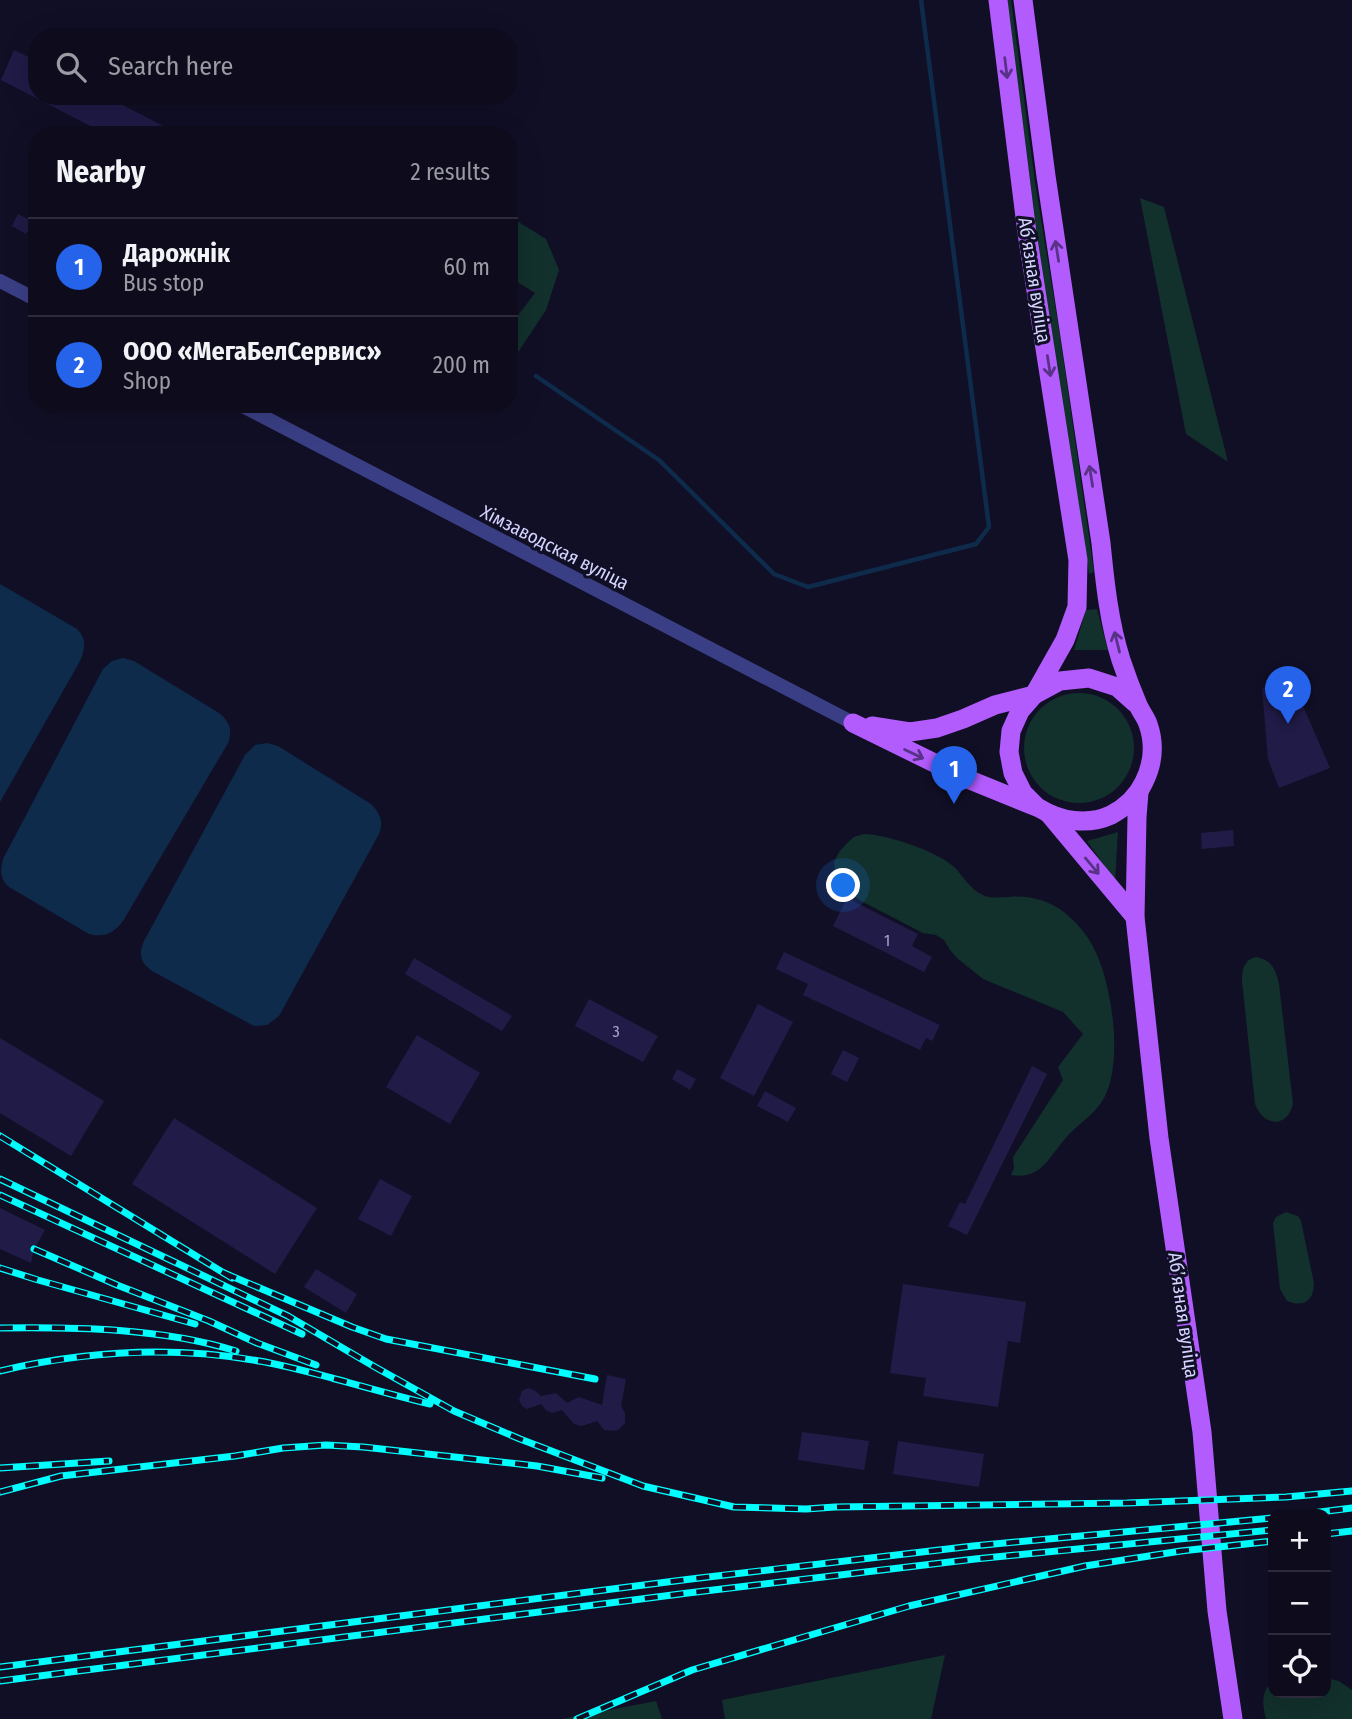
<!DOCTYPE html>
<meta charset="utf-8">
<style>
body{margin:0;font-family:"Fira Sans Condensed",sans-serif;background:#161425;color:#f1f3f6}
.controls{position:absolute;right:21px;bottom:21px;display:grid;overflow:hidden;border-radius:14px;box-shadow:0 7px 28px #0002}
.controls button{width:63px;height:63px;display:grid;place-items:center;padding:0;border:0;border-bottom:2px solid #2d2b3b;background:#0d0b1c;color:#f1f3f6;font:35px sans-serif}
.you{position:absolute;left:844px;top:886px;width:24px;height:24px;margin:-18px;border:5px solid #fff;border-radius:50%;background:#1a73e8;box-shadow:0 0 0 10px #1a73e833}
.badge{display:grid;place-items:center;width:46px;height:46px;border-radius:50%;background:#2563eb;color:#fff;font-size:23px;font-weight:700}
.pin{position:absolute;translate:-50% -58px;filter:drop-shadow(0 2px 4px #0008)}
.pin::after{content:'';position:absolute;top:37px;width:24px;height:21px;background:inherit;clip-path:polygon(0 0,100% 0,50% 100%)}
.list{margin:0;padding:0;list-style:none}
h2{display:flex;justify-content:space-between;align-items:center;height:91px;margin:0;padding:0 28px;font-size:30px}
h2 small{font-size:23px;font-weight:400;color:#9a9ba3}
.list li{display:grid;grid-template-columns:46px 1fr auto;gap:21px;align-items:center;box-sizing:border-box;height:98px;padding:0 28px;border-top:2px solid #2d2b3b}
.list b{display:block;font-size:26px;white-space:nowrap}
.list p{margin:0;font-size:23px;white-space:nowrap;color:#9a9ba3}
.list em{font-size:23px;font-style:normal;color:#9a9ba3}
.icon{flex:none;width:38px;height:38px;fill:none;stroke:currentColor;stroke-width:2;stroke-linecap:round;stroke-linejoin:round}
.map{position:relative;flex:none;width:1352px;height:1719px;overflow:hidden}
.search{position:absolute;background:#0d0b1c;box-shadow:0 7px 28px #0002;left:28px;top:28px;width:490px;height:77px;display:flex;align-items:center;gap:18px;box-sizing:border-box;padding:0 24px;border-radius:28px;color:#9a9ba3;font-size:26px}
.panel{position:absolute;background:#0d0b1c;box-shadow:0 7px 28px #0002;left:28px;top:126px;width:490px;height:287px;border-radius:28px}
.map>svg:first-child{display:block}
.green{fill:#12302c}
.water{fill:#0e2b4b}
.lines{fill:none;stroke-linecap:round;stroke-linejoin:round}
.stream{stroke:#0e2b4b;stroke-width:4.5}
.building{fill:#201b47}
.minor{stroke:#3a3f85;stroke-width:14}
.primary{stroke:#b25cfe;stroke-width:19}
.rail-casing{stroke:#01fdfe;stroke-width:7}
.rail{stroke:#110f26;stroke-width:4.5;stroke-dasharray:13;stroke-linecap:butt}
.oneway{stroke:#593287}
.labels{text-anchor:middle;stroke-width:6;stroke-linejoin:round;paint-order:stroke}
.number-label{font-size:16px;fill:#a8a6d1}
.street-label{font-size:19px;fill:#d5d4ff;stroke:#110f26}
</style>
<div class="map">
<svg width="1352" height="1719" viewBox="0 0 1352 1719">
<rect width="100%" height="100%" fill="#110f26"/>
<g class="green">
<path d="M1007,0h4l24,182 25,154 34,236 -5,2 -45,-284z"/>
<path d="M1140,198l24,9 64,255 -42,-28z"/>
<path d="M509,216l37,23 13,31 -13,40 -37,56v-39l26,-34 -26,-16z"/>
<path d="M1097,609l11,41h-34l12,-40z"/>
<circle cx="1079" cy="748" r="55"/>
<path d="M1118,832l-3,49 -28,-40z"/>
<path d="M864,834c22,0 72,17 89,32 10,9 16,23 30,29 7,4 17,2 26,2 19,-2 39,3 55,15 11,9 20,19 27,31 21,35 33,119 13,155 -9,17 -28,27 -40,42 -16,19 -24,40 -53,35l3,-7 -1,-11 50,-77 -5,-13 25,-33 -20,-22 -80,-33 -26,-21 -7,-8 -6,-10 -8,-5 -13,-2 -62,-32 -12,-8 -9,-9 -5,-11 -1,-11 5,-10 8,-9 7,-6z"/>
<path d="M1256,957c16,3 20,13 23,27l14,120c-6,25 -30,22 -38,0l-13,-123c0,-12 2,-21 14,-24z"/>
<path d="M1286,1212l12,4 3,5 13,62c0,17 -10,25 -27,18l-7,-12 -7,-66 3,-6z"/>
<path d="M945,1655l-14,64h-206l-3,-19z"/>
<path d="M1326,1678l13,3 13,9v29h-86c-4,-15 -5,-28 7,-39v13h53z"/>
<path d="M656,1701l6,18h-100z"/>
</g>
<g class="water">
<path d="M0,584l77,45c10,10 8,19 3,32l-80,141z"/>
<path d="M123,658l11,3 85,52c10,8 14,17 9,30l-105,178c-9,12 -19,17 -34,13l-80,-47c-9,-8 -9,-16 -6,-28l100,-190 9,-8z"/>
<path d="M267,743l11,3 93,58c9,9 13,18 8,30l-100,182 -12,9 -13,1 -102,-55c-11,-8 -14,-16 -8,-30l101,-186 10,-10z"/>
</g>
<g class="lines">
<path class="stream" d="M536,376l123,84 115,114 34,13 168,-43 13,-17 -68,-527"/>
</g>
<g class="building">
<path d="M14,50l23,11v35h68l76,39h-73l-107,-55z"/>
<path d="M18,214l15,8 -7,12 -14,-8z"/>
<path d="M1290,676l40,92 -51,20 -11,-29 -6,-71z"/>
<path d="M1233,830l1,16 -32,3 -1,-16z"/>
<path d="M847,898l71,36 -6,12 20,11 -8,15 -91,-46z"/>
<path d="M784,952l156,73 -8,16 -6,-3 -6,12 -117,-55 5,-11 -32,-15z"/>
<path d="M414,958l98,58 -10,15 -97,-57z"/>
<path d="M589,999l69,37 -15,26 -68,-36z"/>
<path d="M758,1004l35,18 -39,74 -34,-18z"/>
<path d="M417,1035l63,38 -30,51 -64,-37z"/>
<path d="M0,1038l104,63 -33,55 -71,-43z"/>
<path d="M843,1050l16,8 -12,24 -16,-8z"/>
<path d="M1032,1066l15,8 -80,161 -19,-9 12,-24 5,2z"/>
<path d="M677,1069l19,10 -6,11 -18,-11z"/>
<path d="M765,1091l31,17 -8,14 -31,-16z"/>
<path d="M174,1118l143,90 -42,66 -143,-90z"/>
<path d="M380,1179l32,17 -21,40 -33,-17z"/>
<path d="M0,1208l45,22 -11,19 -3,14 -31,-14z"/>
<path d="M316,1269l41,25 -11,19 -42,-26z"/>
<path d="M903,1284l123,18 -6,41 -12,-2 -10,66 -75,-11 3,-18 -36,-5z"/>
<path d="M607,1375l19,4 -5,27 4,7v10l-7,7 -5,1 -9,-1 -7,-9 -15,5 -8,-2 -12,-14 -10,3 -6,-3 -5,-6 -14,5 -5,-3 -3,-6 3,-9 6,-3 6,2 7,6 15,-3 11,10 12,-6 23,8z"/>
<path d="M802,1432l67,9 -5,29 -66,-10z"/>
<path d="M898,1441l86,13 -5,33 -86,-13z"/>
</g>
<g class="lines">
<g class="minor">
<path d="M0,281l37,19"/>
<path d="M239,404l614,319"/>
</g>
<g class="primary">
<path d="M998,0l29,233 51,327 -1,47 -12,33 -31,55 -14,16 -9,20 -2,21 4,21 10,20 12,12"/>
<path d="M853,723l112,55 74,30c21,13 48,18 72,7 15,-8 26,-18 33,-33 9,-18 11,-38 4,-58 -2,-6 -7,-12 -10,-19 -6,-14 -12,-30 -17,-45 -12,-38 -16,-77 -20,-117l-55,-367 -23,-176"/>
<path d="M872,726l38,6 27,-4 26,-9 32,-14 39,-10 26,-14 29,-3 28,9 18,16"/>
<path d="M1139,792l-2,25 -2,100 24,221 43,294 15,179 16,108"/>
<path d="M1049,814l86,103"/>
</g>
<defs>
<g id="rail">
<path d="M0,1136l232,142"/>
<path d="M0,1179l288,137 87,51 79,44 66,28 123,47 91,21 72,2 29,-2 292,-4 159,-6 66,-6"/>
<path d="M0,1195l302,139"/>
<path d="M34,1249l83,36 92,36 48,22 59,22"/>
<path d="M0,1268l38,12 157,44"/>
<path d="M224,1273l128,54 34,12 209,40"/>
<path d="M0,1328c77,-1 162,0 236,23"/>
<path d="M0,1371c85,-20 174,-25 259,-10 25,4 49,11 73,17 33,9 65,18 98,26"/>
<path d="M0,1468l109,-7"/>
<path d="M0,1492l61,-16 174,-20 48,-8 43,-3 37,2 174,19 65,12"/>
<path d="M1304,1514l48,-6"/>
<path d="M1326,1534l26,-3"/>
<path d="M0,1667l691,-88 282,-33 300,-28"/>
<path d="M0,1681l688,-88 287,-34 298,-29"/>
<path d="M577,1719l115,-49 217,-64 176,-40 96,-15 92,-10"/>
</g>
</defs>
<use href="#rail" class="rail-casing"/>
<use href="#rail" class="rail"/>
</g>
<defs><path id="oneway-shaft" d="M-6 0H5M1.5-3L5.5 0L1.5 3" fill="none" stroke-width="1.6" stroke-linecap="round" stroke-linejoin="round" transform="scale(1.75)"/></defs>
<g class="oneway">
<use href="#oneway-shaft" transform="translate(1006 68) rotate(83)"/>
<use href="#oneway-shaft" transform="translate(1057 251) rotate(-99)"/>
<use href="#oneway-shaft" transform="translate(1049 366) rotate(81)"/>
<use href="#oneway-shaft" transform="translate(1091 476) rotate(-99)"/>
<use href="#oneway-shaft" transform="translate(1117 642) rotate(-104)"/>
<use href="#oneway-shaft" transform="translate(914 754) rotate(26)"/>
<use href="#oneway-shaft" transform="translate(1092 866) rotate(50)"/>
</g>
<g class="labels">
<g class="number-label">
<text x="887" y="946">1</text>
<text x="616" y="1037">3</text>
</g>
<g class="street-label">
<text transform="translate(1035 280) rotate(81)" y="7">Абʼязная вуліца</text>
<text transform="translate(555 547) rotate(27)" y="7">Хімзаводская вуліца</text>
<text transform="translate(1184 1315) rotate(82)" y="7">Абʼязная вуліца</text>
</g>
</g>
</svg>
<div class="controls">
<button>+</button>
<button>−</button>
<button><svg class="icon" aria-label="locate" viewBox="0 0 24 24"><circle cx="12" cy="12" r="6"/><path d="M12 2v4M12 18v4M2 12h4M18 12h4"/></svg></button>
</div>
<div class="you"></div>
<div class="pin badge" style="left:954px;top:804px">1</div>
<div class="pin badge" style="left:1288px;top:724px">2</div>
<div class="search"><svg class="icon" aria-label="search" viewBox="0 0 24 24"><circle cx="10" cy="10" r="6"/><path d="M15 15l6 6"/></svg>Search here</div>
<section class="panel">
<h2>Nearby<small>2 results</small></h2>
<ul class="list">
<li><span class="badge">1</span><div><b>Дарожнік</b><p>Bus stop</p></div><em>60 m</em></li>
<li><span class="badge">2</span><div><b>ООО «МегаБелСервис»</b><p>Shop</p></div><em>200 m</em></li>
</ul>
</section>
</div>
